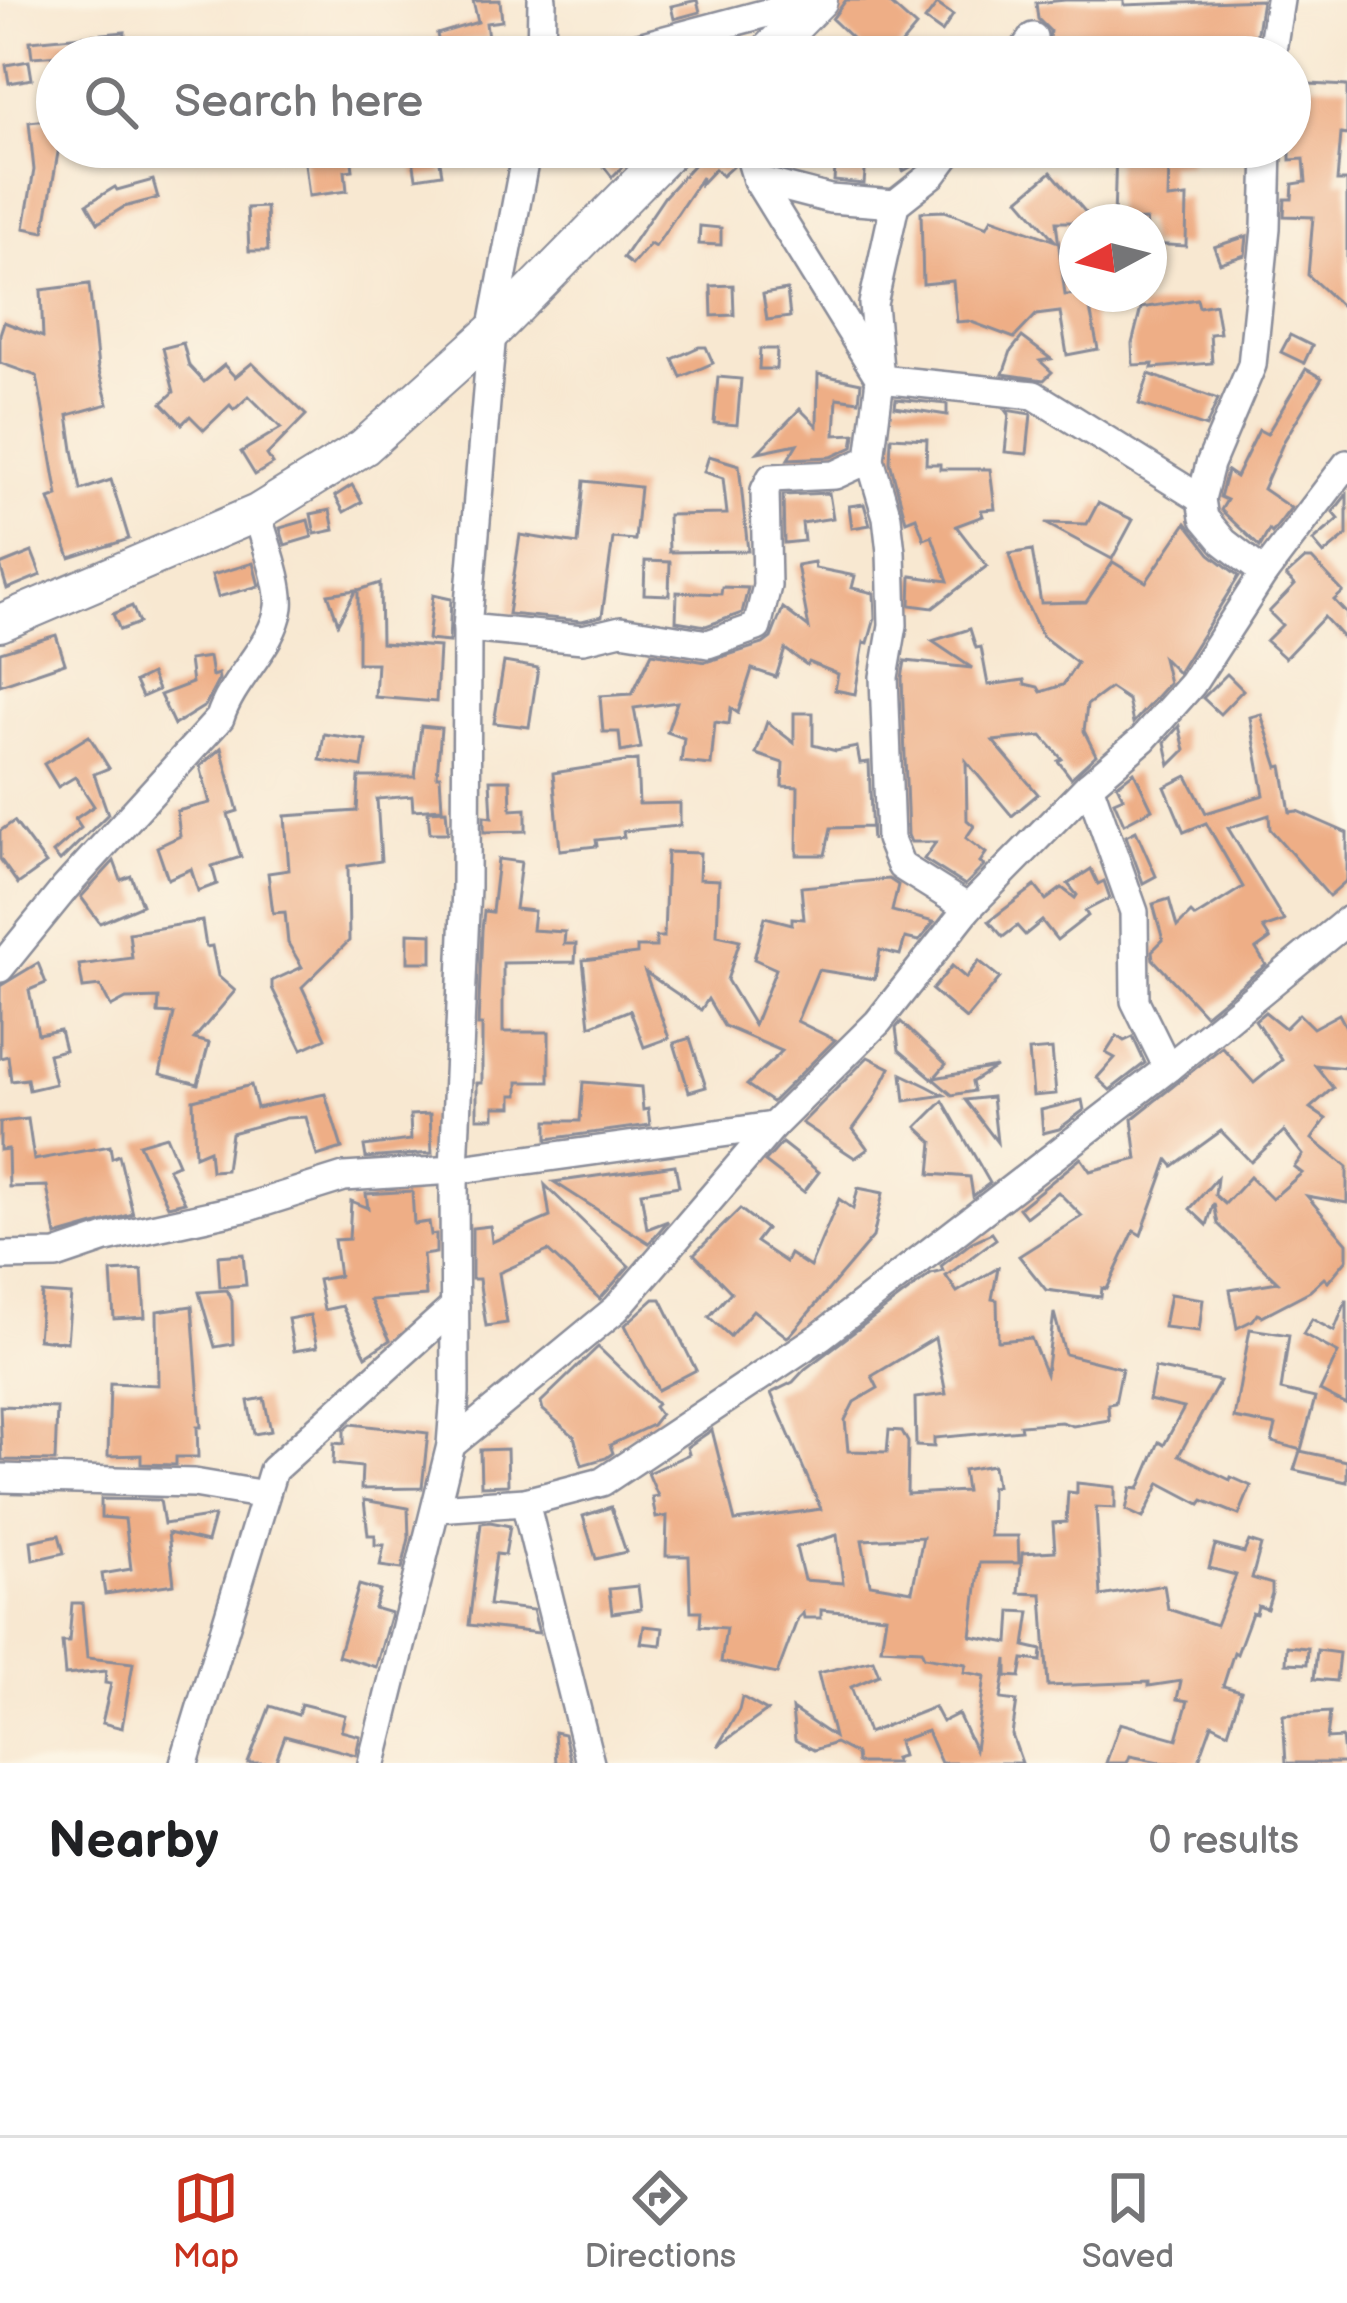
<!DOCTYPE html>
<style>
body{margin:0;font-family:"Balsamiq Sans",sans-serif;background:#f2f2f2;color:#202124}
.compass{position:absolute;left:1059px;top:204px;width:108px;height:108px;border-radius:50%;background:#fff;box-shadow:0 3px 9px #0004;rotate:263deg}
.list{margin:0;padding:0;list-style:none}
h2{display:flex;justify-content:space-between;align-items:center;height:156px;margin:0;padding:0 48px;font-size:51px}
h2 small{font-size:39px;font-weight:400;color:#757577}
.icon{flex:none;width:66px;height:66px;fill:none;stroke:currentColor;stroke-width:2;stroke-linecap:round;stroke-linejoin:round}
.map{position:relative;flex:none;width:1347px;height:1763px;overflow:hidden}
.search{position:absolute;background:#fff;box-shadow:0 3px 9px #0004;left:36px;right:36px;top:36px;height:132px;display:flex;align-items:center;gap:30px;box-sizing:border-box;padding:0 42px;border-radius:66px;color:#757577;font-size:45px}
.sheet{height:372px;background:#fff}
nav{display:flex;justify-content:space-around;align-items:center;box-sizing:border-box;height:168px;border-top:3px solid #e0e0e0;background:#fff;font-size:33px;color:#757577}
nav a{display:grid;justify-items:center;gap:6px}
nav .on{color:#c8321e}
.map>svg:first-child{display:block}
.building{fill:#eeae86;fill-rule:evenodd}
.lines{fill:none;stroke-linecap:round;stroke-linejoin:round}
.minor-casing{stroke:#8a8c98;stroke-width:32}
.major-casing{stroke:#8a8c98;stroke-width:40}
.minor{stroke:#fff;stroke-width:27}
.major{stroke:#fff;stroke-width:36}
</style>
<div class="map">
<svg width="1347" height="1763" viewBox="0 0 1347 1763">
<rect width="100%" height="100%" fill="#fcf5e5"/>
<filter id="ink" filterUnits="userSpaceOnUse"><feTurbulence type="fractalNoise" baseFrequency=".00833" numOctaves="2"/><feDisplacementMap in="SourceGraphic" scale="24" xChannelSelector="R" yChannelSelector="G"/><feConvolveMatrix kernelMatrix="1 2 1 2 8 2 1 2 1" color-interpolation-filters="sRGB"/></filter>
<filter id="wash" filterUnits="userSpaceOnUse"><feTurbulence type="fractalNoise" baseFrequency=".004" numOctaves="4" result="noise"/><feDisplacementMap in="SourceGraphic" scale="48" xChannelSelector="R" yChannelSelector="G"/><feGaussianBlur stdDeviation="2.7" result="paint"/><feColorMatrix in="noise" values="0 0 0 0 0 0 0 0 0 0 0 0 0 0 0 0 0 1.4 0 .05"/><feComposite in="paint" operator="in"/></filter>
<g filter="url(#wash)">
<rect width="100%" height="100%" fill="#f8e8d1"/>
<g id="blocks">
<g class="building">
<path d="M500,0l2,21 -16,2 2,15 -49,6 -2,-10 41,-12 -5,-21z"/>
<path d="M697,0l3,12 -26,7 -3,-13z"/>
<path d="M846,0h40l30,27 -25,30h-19l-40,-38z"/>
<path d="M1065,0h59v5l138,-5 -8,51 -36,-1v7h-148l-2,-13 -20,2 2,-15 -12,-12 -2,-16z"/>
<path d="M937,4l16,11 -11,17 -17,-12z"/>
<path d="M125,32l-2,20 -34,-3v4l-57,4 -2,-16z"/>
<path d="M743,38l3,5 -7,14h-68z"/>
<path d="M29,61l3,18 -23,4 -3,-18z"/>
<path d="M1290,83l57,3v49l-6,-1 -4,47h10v130l-39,-36 5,-58 -29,-1 1,-17h7l1,-15 13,-2 -2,-23 -14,1z"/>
<path d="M57,119l2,28 -15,85 -20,-4 10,-58 -5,-48z"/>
<path d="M303,147h47l3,23 -8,1 2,20 -38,5z"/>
<path d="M614,147h28l-30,30 -14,-18z"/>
<path d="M710,147h19l5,18 -12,11 -7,-7 -14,15 1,-7 -47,70 -5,-3 -18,21 -9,-7 42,-62z"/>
<path d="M828,147h39l-3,37 -30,-3 1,-13z"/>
<path d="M897,147h17l4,16 -15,8z"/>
<path d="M1116,147h73v17h-20l-1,35 19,-2 -1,49 -37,-2 -3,-24 -32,1z"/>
<path d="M439,156l3,18 -26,4 -3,-19z"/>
<path d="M1051,172l43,50h-38l9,73 22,-1 11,55 -31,6 -7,-43 -24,3 -22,23 -45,-17 -12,1 -4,-41 -30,3 -2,-72 24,-1 42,16 5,-9 63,23 -36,-42z"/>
<path d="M153,180l5,18 -34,9 -26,16 -11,-19 28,-17 2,3z"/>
<path d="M266,207l2,44h-19l-2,-43z"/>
<path d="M700,226l21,2v17l-22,-1z"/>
<path d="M1247,236l-2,19 -25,8 -6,-16z"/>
<path d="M89,284l9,84 10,36 -40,11 5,35 8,40 30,-10 18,59 -59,19 -21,-59 9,-3 -21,-120 -37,-13v-29l4,-12 39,15 -2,-47z"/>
<path d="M733,285l1,30 -22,1 -1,-30z"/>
<path d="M787,290l3,27 -23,3 -4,-26z"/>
<path d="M1197,299l2,8 16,-3 5,29 -10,1 2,29 -60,5 1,-4 -20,1 -1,-21 9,-36z"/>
<path d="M1290,335l22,11 -8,17 -23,-11z"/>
<path d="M1022,337l29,22 -11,2 12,11 -8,8 -41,-6 8,-23z"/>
<path d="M183,343l6,23 15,16 20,-17 11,12 17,-14 54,52 -39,40 6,9 -18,11 -14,-23 40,-24 -32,-32 -15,14 -4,-5 -26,25 -14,-14 -8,8 -20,-21 12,-11 -11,-44z"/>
<path d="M699,347h7l7,16 -32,14 -8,-18z"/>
<path d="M760,349h17l-1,20h-17z"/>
<path d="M1306,369l16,9 -38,63 -21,48 28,19 -19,25 -3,-3 -9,17 -39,-37 6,-10 -7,-3 7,-26 9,6 23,-47 8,4z"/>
<path d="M818,374l43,9 -2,18 -22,-3 -2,37 20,-1 -2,13 -22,10 -43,2 9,-15 -39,8 42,-43 17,17z"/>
<path d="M1149,374l69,25 -12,28 -67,-23z"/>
<path d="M718,377l23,2 -4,46 -23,-2z"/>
<path d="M896,399l51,5v11l-52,-8z"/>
<path d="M1006,410l25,4 -4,40 -22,-2 4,-38z"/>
<path d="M891,437l36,2 -1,25h14v5h50l5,40 -14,1 2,6 -27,10 31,40 -54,42 -23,-3 1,-29 37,5 -16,-45 -8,3 -8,-22 -10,4 -16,-59z"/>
<path d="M709,456l30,9 9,86 -79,1 -1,-37 59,-1 -4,-36 -19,-6z"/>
<path d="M584,481l56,6 -5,53 -22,-2 -11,78 -20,5 -74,-7 12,-79 58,9z"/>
<path d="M352,485l10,17 -18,10 -9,-16z"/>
<path d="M829,493l4,25 -31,5 2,18 -20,2 -1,-48z"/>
<path d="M1347,494v41l-23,19 -11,-13 26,-22 -6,-7z"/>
<path d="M1098,503l35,17 -21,39 -67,-36 42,1z"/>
<path d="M864,504l6,21 -18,3 -3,-22z"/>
<path d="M330,510l4,20 -19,4 -4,-20z"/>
<path d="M308,520l4,17 -27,8 -5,-17z"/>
<path d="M1186,523l24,31 29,22 -61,97 -15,-15 6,25 -36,40 -5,-23 -18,-12 -23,17 -3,26 12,24 -25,23 -13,-17 4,-2 -20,-23 -49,5 45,53 -26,22 -46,-55 1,59 7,6 -8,12 20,15 -6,9 4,4 -19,19 -41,-26 12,-17h-25l-3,-7 -6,-157 3,-17 67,7 -40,-27 38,-12 6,19 5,-1 7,38 36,-5 1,4 13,3 3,5 22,-7 14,-22 -35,-27 -22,-45 -11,-37 23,-4 9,53 45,-1 27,-40 33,20z"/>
<path d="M32,552l9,23 -34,14 -7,-24z"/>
<path d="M1305,559h7l31,33 -9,8 13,14v28l-23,-25 -39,41 -19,-17 16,-16 -13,-13 26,-27 -9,-9z"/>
<path d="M645,561l25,1 -1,33 -25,-1z"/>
<path d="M814,562l1,6 40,8 -3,12 22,5 1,25 -7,25 -4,-1 -9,52 -20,-4 3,-16 -29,-12 -2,3 -22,-16 -9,28 -24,-8 -14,44 -7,-5 -2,16 -14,-2 -4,43 -30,-3 3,-24 -17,-6 10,-30 -43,6 7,40 -20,4 -2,-20h-16l-3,-36 32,-2 20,-41 54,9 57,-18 8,-6 12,-30 26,20 -12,-63z"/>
<path d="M253,563l6,23 -41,11 -6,-22z"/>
<path d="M380,583l1,60 58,4 -3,55 -61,-5 2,-34h-19v-73z"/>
<path d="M722,587l26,1 -6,25 -36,13 -30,-5 1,-29 44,2z"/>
<path d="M356,590l-18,33 -10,-29z"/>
<path d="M433,595l18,4 -2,43 -21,-2z"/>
<path d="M132,606l7,17 -19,7 -7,-16z"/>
<path d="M56,635l9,28 -65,22v-33z"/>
<path d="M209,657l3,19 6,-2 1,5 -14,27 -31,19 -14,-30 32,-12 -3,-23z"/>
<path d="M504,662l34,6 -9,59 -35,-4z"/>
<path d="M151,674l7,16 -16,7 -7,-15z"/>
<path d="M1227,674l16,16 -23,24 -17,-16z"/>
<path d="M794,713h19v32l23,6 21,-4 3,16 9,-1 3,79 -1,-14 -40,1 -6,27h-28l1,-68 -16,-1 1,-23 -27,-9 11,-32 27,21z"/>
<path d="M1261,714l17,53 4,-1 8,46 7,-1 50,22v47l-18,16 -59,-67 -1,-14 -41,13 56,93 -21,7 7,11 -14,10 10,16 -61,50 -52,-56 -1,-8 11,-11 -10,-36 16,-5 8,28 14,-14 4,4 48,-30 -37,-64 -22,9 -19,-45 22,-11 19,37 58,-18 -14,-78z"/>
<path d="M421,726l20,2 -4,48h3l2,32 -29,2 -1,-14 -35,3 4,62 -33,5 1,75 -47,46 24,51 -24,11 -30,-61v-7l30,-14 -14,-24 -3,-31 -12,1 -5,-40 21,-3 -4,-54 72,-5 2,-34h56z"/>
<path d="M1179,726l6,24 -15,15 -5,-23z"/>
<path d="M324,734l42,6 -4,27 -42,-7z"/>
<path d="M89,736l20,32 -15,6 14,40 -48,47 -7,-8 28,-25 -6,-9 19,-13 -19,-29 -17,10 -14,-23z"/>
<path d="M221,748l17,63 -10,3 13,43 -29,9 5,18 -19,7 -7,-22 -23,10 -11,-32 23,-11 -3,-25 33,-8 -10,-37z"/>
<path d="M637,760l2,44 41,-1v23l-57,5 1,6 -28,3 1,6 -37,4 -7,-77z"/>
<path d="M1134,772l18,37 -28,15 -10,-23 9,-4 -6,-12z"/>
<path d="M490,780h20l1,30 15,-1v22l-42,1v-16l8,1z"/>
<path d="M446,810l2,23h-18l-2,-22z"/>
<path d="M14,821l32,43 -28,20 -18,-25v-28z"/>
<path d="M1136,831l20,45 -13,7 -17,-47z"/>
<path d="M667,852l33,1 -1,26 20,1 -2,55 23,5 -13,40 27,45 22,-56 -22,-10 11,-42 27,7v-6l12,1 -3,-32 88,-8 9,6 -6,26 42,11 -15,19 -14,-3 -5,17 -20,-5 -5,29 -57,-9 -21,51 38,19 -63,62 -25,-17 35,-34 -58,-25 -16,-27 -7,11 -56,-38 24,66 -25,9 -14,-37 -40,16 -7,-66 54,-6v-7h19v-10h8z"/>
<path d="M498,859l23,3 -6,47 19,2 -2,19 33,2 -1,12h12l-1,18 -72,1v69h46v50h-31v13h-6v12h-18v11h-17v-35h5v-58h-4l4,-95 2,-19 8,1z"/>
<path d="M114,861l7,19 10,-4 11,29 -42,18 -19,-26z"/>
<path d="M1091,869l7,15 6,-3 6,17 -25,13 3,5 -31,24 -15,-19 -17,14 -8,-9 -14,11 -14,-16 46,-35 11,14 16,-12 13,10 2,-3 -9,-11z"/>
<path d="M202,921l4,26 6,-1 6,30 17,15 -41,48 15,4 -11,41 -38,-10 14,-60 -16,-1 1,-15 -33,1 -15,8 -11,-21 -17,2 -4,-23 53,-7 -3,-25z"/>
<path d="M408,933l24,1v28h-24z"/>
<path d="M979,961l21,17 -34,41 -34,-29 20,-24 14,12z"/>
<path d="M38,963l8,20 -17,7 9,44 22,-4 5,20 -17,4 7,30 -26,6 -2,-11 -16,2 -3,-25 -8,2v-72z"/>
<path d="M1265,1012l20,16 14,-14 14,14 26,-14 8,15v39l-32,-3 18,23 -23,20 16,11 -14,20 35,28v36l-40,-7 40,47v16l-19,23 -4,-4 -14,13 -48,25 -5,-2 -4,6 -16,8 -7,-38 48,-8 -60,-58 -4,-21 -7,22 -17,-16 27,-31 -2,17 10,9 25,-27 22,22 30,-26 -8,-6 9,-12 -19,-24 -33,31 -30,-31 -48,35 -5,-6 -27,75 -7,-4 -27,58 -5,-1 -1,9 -55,-7 -27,-34 63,-40 -24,-24 -32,25 -7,-9 62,-50 9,13 47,-12 -5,-40 90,-72 32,36 28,-23 -27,-40z"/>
<path d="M901,1022l45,42 -12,14 62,-11 -24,15 2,9 -22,4 -53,-45 -3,-22z"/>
<path d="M1117,1036l7,5 9,-4 12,26 -35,27 -13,-12 18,-20 -9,-5z"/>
<path d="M690,1038l16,49 -17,5 -15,-49z"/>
<path d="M1052,1049l4,45 -23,2 -4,-45z"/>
<path d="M868,1057l22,11 -16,32 -21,29 15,20 -13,9 -53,-35z"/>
<path d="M902,1074l25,12 17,9 -39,6z"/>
<path d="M583,1082l58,5 2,23 5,-1 2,16 -103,14v-18h33z"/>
<path d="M251,1085l6,23 68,-14 17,54 -25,8 -11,-39 -20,1 -55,15 -5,37 -15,1 -2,-21 -14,6 -2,-56z"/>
<path d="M992,1097l5,45 -32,-42z"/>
<path d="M1082,1100l2,10 -25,19 -16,4 -2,-23z"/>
<path d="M943,1101l47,82 -17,13 -3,-19 -40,-3 3,-32 -16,-15z"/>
<path d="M430,1114l2,39 -66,5 -2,-12 47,-6 -1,-25z"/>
<path d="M28,1119l6,41 76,-14 2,12 7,-3 14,59 -77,22 -9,-50 -38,1 -1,-38 -8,1v-28z"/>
<path d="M166,1136l12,28 -10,4 17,34 -17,4 -29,-62z"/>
<path d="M782,1143l37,29 -15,20 -39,-30z"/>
<path d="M675,1165l4,21 -38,6 6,37 21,-8 -19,22 -95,-61z"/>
<path d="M545,1185l84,81 -29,33 -52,-48 -49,22 8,50 -21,3 -7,-47h-7v-51l18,-2 2,16 58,-25z"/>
<path d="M858,1188l25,5 -10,44 -83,98 -3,2 -34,-27 -23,26 -21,-19 22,-25 -37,-38 46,-45 26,20 -10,13 30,20 4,-8 20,13 29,-68 14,10z"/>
<path d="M412,1191l2,33 15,-2 2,13 5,-1v19l-13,2 3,41 -56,4 20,40 -24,16 -24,-50 -18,4 -6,-30 21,-4 -5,-36 15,-1 2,-38 17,7 -2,-14z"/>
<path d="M992,1233l4,6 -50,37 11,16 41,-24 -6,31 5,1 1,41 33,-3 15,36 8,-61 11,41 57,14 -7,35 -7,1 1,16 -36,6 -12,-4 -41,3 1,5 -87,8v9l-18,-1 -1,-48 31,-4 -11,-56 -63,38 6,12 -24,14 -9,18 3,31 39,1 2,-22 13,1 6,11 -1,52 59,-3 -3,-21 30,-5 3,21 -5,1 -1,49h28l1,27h-39l-9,73 38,7 2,-32 19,1 -5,34 17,4 -1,11 -18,-2 -3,18 -13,-1v-17l-6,40 16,2 -5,34 10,28h-81l-14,-32 -29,10 4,15 -8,2 2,5h-39l-1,-9 -21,-11 -21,7 -19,-10 -3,-31 42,28 -16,-64 55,-13 6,15 -28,12 17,46 66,-26 8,15 16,-8 17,36 10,-74 -21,-4 2,-8 -42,-7 -3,-7 -40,-2 5,-32 -65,-6v8h-17l-1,-5 -5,5 -21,56 -56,-12 5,-34 -26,-2 1,-15h-10l-2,-55h-23l1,-40 -11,2 -4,-21 6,-1 -10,-23 41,-19 -2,-7 25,-17 23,91 86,-12 -50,-116 22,-11 12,-13 126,-95 12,-3 -2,-5 31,-24zM837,1535l6,48 -39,-3 -8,-33zM923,1537l-11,54 -42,-7 -8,-44z"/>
<path d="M243,1254l3,31 -26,2 -2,-31z"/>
<path d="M142,1270l3,47 -31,2 -3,-47z"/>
<path d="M227,1290l5,11 1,43 -18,3 -16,-55z"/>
<path d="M42,1293l29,2 -4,47 -29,-3z"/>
<path d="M1170,1294l33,5 -4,32 -35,-4z"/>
<path d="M654,1299h7l35,71 -38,20 -33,-65z"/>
<path d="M1346,1301h1v104l-27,-14 18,-38 -35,-19 9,-15 22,12z"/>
<path d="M192,1306l9,121h-4l1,30h-22v8l-35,-1v-9l-33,1 2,-73 48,2 -1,-74z"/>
<path d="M310,1315l7,32 -23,4 -6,-32z"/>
<path d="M1250,1329l39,6 -8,55 34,8 -14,52 -29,-8 4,-16 -42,-8z"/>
<path d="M598,1347l59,57 -3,3 6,8 -8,10 -42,20 3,8 -7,5 -24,7 -8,-29 -31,-26 -2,-8z"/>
<path d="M1155,1368l65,13 -41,74 51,25 1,-3 20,9 -12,29 -36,-15 -3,4 -40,-21 -17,35 -17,-8 5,-22 8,1 20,-47 5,3 20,-37 -35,-8z"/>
<path d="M264,1398l7,33 -17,3 -6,-33z"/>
<path d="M0,1406l57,2 -2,53 -53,-1z"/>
<path d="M351,1424l77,9 -6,55 -61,1 1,-22 -29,-3 1,-21 10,1v-14z"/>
<path d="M507,1449l1,36 -27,1 -1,-36z"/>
<path d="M1300,1451l47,10v21l-53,-12z"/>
<path d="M1077,1483l38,4v21l-19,-1 5,89 63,-11 4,24 48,16 20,-50 -27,-7 6,-23 29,8 5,-12 12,4 -9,33 20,6v9l-5,16 -9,-3 -2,8 -4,-1 -15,41 -3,-2 -11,34 18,5 -13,41 -16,-8 -14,39h-34l-34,-7 -3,7h-21l14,-40 57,16 11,-38 -11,-2 4,-18 -32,5v-4l-101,4 -6,-92 -23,-1 3,-40 33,-2 -2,-28 13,-1 2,-30 9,1z"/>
<path d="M101,1499l59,1 4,24 50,-8 -7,26 -39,-9 6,51 -69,10 -3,-20 29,-5 -6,-50 -24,-2z"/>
<path d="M364,1500l44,8 1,30 -7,31 -22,-3 4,-21h-9v-10h-7z"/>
<path d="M611,1507l15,45 -30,7 -13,-43z"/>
<path d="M490,1522l20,4 -5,29 -9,-1 -7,51 44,5 6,23 -70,-8 12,-102z"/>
<path d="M59,1535l5,18 -31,7 -2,-19z"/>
<path d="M359,1585l21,6 -6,17 17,5 -15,54 -38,-11z"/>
<path d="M638,1586l3,23 -29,4 -3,-24z"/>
<path d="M72,1603h10l5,55 46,5 -11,65 -20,-5 9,-39 -6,-1 1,-12 -41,4 -3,-33h7z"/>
<path d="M644,1626l19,2 -2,17 -20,-2z"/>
<path d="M1287,1646l21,2 -1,16 -21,-1z"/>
<path d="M1317,1650l22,3 -3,28 -22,-2z"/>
<path d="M742,1697l25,14 -49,35 21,-36z"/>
<path d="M301,1704l44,11 -4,16 19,5 -4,19 -71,-19 -10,27h-27l22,-57 28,9z"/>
<path d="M1330,1712l-3,27 15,-1 3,25h-59l-3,-48z"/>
<path d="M554,1732l10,2 7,29h-15z"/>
</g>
</g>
</g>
<g filter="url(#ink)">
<use href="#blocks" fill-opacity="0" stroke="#8a8c98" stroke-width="3"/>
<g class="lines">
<defs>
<g id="minor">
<path d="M541,57l1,-57"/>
<path d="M601,57l215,-57"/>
<path d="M1019,57l14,-20"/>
<path d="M1271,57l9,-57"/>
<path d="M747,147l10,33 123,199 154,16 167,104"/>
<path d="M953,147l-20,27 -38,30 -22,100 7,75 -10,80 17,58 4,35 2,73 -9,52 6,162 11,27 67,42"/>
<path d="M757,180l73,19 65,5"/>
<path d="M1264,573l-40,-31 -20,-24 -3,-19 9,-35 42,-99 14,-137 2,-81"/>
<path d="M467,628l116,11 38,-9 87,14 49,-17 10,-41 -2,-96 6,-12 64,-3 35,-16"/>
<path d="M1089,785l45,127 1,89 33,67"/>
<path d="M0,968l65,-80 155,-170c12,-39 54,-73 59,-111 3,-23 -16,-70 -22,-94"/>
<path d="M0,1256l56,-1 50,-17 142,-31 96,-30 110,-7 319,-44"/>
<path d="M451,1445l165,-136 157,-183 105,-104 90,-114 121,-123 54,-46 49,-55 72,-111 83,-109"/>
<path d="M0,1478l194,5 71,12"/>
<path d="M525,1502l65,261"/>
<path d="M436,1508l89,-6 77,-20 219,-146 347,-268 179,-147"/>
<path d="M184,1763l89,-293 182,-164"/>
<path d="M372,1763l79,-318 4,-51 -1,-224 12,-283 1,-259 25,-296 35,-185"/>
</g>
<g id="major">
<path d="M763,57l56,-57"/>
<path d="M0,623l257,-110 107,-66 128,-115 182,-185"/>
</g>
</defs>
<use href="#minor" class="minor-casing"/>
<use href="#major" class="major-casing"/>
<use href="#minor" class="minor"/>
<use href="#major" class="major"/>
</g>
</g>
</svg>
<svg class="compass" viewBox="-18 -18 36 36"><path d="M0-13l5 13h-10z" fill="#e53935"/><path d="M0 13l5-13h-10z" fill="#757577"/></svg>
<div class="search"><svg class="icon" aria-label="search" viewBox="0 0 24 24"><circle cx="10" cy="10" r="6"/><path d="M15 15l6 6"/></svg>Search here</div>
</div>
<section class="sheet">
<h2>Nearby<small>0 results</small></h2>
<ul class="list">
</ul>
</section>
<nav>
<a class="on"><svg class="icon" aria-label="map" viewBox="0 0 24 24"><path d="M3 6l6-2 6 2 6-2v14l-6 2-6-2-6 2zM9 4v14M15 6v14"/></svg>Map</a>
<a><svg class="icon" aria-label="directions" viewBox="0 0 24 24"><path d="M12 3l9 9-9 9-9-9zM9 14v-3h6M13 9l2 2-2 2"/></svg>Directions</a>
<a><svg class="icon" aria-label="saved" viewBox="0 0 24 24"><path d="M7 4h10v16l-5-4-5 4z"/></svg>Saved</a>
</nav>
